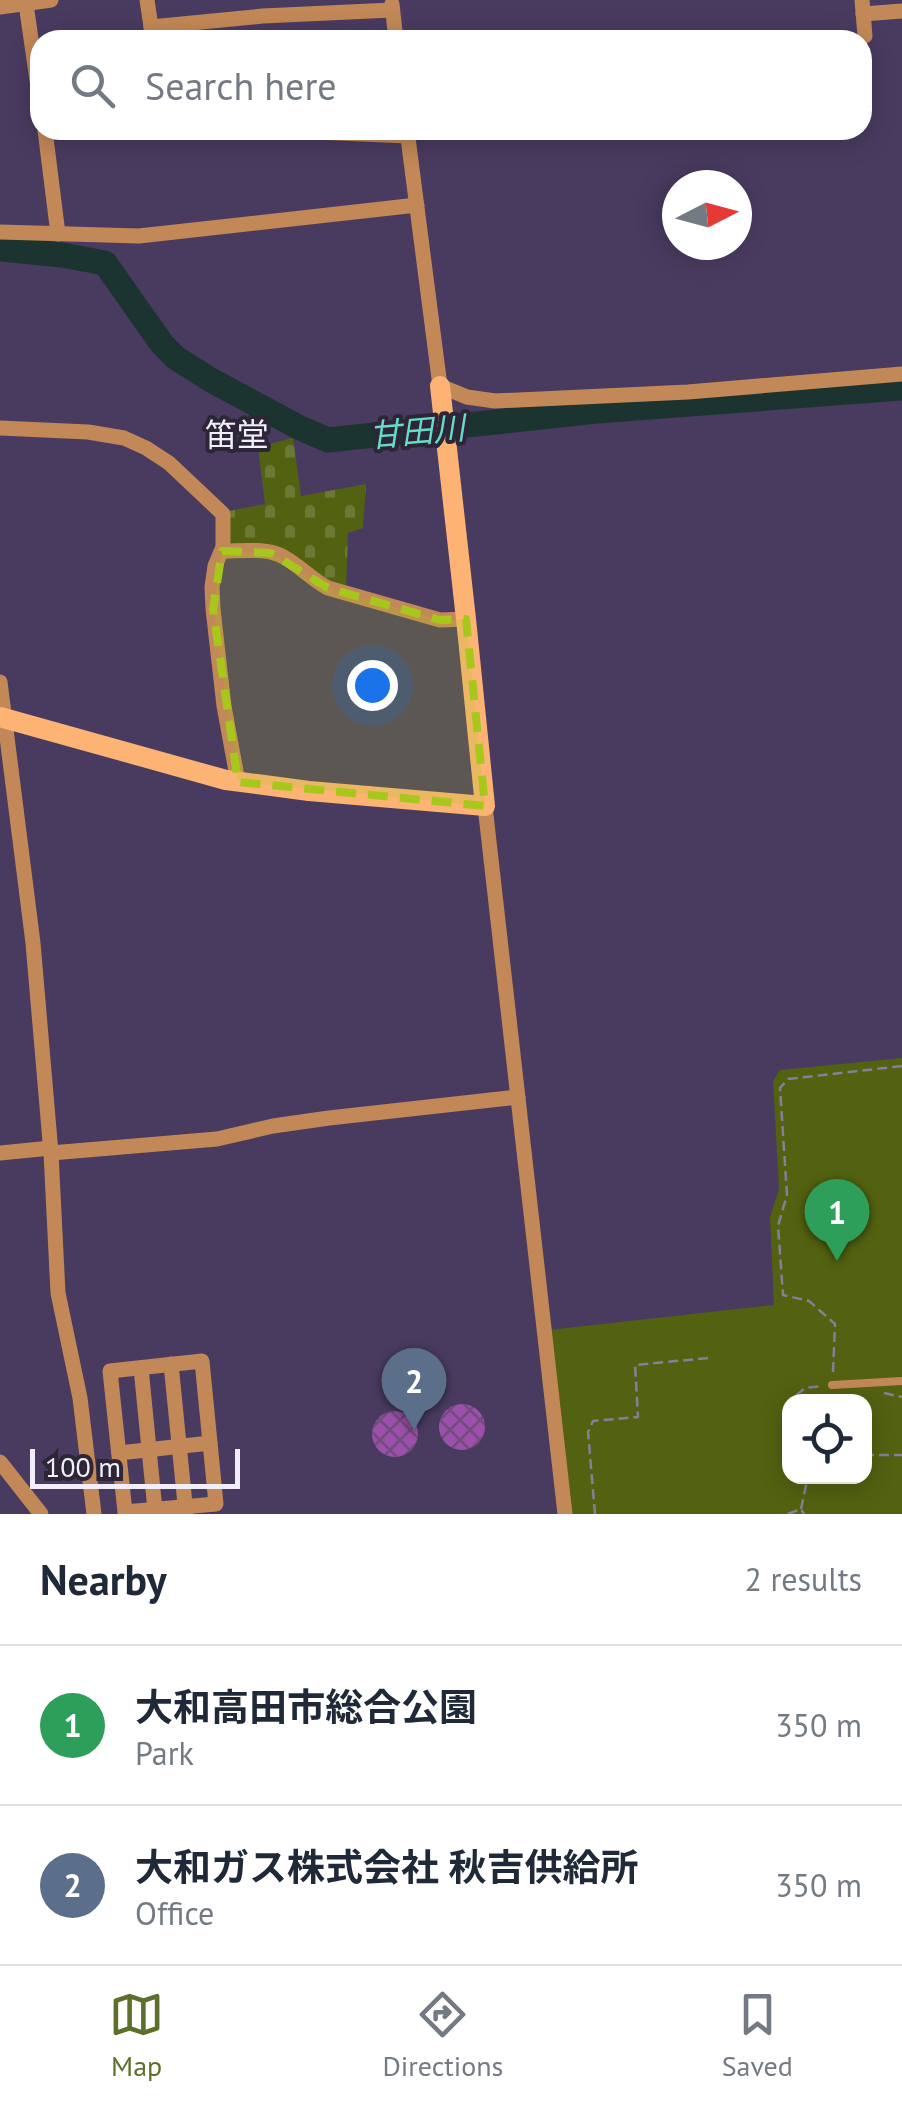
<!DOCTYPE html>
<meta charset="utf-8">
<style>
body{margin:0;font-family:"PT Sans","Noto Sans JP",sans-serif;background:#f6f6f7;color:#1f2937}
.controls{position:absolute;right:30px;bottom:30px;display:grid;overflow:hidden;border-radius:20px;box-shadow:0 5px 25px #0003}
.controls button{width:90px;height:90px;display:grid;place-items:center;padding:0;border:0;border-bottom:2px solid #e0e1e3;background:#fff;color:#1f2937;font:50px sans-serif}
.compass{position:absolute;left:662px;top:170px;width:90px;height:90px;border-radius:50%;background:#fff;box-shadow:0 5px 25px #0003;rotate:84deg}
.scale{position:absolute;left:30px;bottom:25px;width:210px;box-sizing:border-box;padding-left:10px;border:5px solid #f3eefc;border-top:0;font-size:28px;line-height:35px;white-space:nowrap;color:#f3eefc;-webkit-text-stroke:8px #2c2637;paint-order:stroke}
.you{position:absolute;left:372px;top:685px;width:35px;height:35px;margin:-25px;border:8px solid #fff;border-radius:50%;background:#1a73e8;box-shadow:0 0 0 15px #1a73e833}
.badge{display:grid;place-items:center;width:65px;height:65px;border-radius:50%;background:#5d702b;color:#fff;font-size:32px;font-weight:700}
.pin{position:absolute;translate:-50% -82px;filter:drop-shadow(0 2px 5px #0008)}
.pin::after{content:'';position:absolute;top:52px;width:35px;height:30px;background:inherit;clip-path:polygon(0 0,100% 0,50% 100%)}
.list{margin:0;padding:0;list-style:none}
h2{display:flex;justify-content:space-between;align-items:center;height:130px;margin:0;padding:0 40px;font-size:42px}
h2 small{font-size:32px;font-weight:400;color:#747a83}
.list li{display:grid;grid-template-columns:65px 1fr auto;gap:30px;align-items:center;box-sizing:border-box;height:160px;padding:0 40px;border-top:2px solid #e0e1e3}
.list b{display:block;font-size:38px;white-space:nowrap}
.list p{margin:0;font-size:32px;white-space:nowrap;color:#747a83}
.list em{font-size:32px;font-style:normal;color:#747a83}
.icon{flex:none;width:55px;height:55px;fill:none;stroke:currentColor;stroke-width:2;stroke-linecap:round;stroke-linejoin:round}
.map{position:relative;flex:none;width:902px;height:1514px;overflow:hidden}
.search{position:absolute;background:#fff;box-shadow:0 5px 25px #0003;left:30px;right:30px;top:30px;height:110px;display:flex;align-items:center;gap:25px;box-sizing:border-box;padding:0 35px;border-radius:30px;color:#747a83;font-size:38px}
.sheet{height:450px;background:#fff}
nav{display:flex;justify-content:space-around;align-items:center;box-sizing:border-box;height:140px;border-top:2px solid #e0e1e3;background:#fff;font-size:28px;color:#747a83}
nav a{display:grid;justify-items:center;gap:5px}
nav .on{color:#5d702b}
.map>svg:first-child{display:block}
.cemetery{fill:url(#cemetery-stones)}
.park{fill:#526210;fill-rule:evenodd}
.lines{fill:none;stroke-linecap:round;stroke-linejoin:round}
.river{stroke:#1c3430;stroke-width:25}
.building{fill:url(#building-cross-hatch)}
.path{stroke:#887d9a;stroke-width:2.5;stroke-dasharray:10 5;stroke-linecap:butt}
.lane{stroke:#c38857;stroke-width:8}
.street{stroke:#c38857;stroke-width:15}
.secondary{stroke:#fdb374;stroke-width:20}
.marked{fill:#a8c71d;fill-opacity:0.2;stroke:#a8c71d;stroke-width:8;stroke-dasharray:20 12;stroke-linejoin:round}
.labels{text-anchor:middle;stroke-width:8;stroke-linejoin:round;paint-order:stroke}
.water-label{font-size:32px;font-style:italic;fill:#66ddc9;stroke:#2c2637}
.neighbourhood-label{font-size:32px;fill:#f3eefc;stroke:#2c2637}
</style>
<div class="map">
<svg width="902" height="1514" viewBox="0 0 902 1514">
<defs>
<pattern id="cemetery-stones" width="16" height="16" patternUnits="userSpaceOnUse" patternTransform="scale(2.5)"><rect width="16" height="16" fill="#526210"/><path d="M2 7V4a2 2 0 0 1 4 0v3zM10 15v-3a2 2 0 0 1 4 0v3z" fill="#6b7934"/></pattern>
<pattern id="building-cross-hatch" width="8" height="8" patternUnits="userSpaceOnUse" patternTransform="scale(2.5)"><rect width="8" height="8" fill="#9c50ab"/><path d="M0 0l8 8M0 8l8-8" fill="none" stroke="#724c7c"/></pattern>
</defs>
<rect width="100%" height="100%" fill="#493b60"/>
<path class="cemetery" d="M293,438l8,58 65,-12 -3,44 -15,5 -2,56 -115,-44 -2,-5v-29l36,-7 -7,-57z"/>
<path class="park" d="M902,1058v456h-331l-22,-184 225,-25 -4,-88 9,-28 -6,-108 7,-11zM790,1402h74v74h-74z"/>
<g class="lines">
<path class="river" d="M0,249l62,6 43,8 57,81 14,14 35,22 89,48 28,12 269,-29 305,-23"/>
</g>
<g class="building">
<circle cx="462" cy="1427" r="23"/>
<circle cx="395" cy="1434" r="23"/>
</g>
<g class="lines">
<g class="path">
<path d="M833,1372l2,-48 -26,-23 -26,-6 -5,-69 9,-31 -7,-107 8,-9 114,-13"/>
<path d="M884,1393l18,4"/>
<path d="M790,1436l-3,-33 18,-15 17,-2"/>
<path d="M864,1455h38"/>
<path d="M801,1509l7,-33"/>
<path d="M595,1514l-7,-82 5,-11 45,-4 -3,-52 73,-7"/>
<path d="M788,1514l13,-5 3,5"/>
</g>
<path class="lane" d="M832,1385l70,-4"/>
<g class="street">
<path d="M147,0l6,40"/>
<path d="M862,0l3,36"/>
<path d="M26,4l14,97"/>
<path d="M392,4l4,36"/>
<path d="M0,7l51,-7"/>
<path d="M863,14l39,-3"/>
<path d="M151,27l112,-11 129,-6"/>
<path d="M45,130l13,104"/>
<path d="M269,130l139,6"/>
<path d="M407,130l33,256 27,11 28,4 193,-9 214,-18"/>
<path d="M0,232l139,4 278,-31"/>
<path d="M0,428l88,4 36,6 22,10 23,15 54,51v33l-8,19 -3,21 1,22 11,97 14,76"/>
<path d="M222,551c17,0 42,-3 58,4 17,8 31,24 48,33l112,32 26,-1"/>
<path d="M0,682l33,261 18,210 7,140 22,105 14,116"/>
<path d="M485,806l80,708"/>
<path d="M0,1153l51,-5"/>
<path d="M51,1153l166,-14 56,-13 56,-8 189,-21"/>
<path d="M202,1361l14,143 -91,8 -15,-141z"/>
<path d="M171,1364l15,150"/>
<path d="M141,1368l14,142"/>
<path d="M119,1453l91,-10"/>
<path d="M0,1462l41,52"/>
</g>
<path class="secondary" d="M0,717l226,63 83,11 176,15 -19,-187 -26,-233"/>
</g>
<path class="marked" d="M222,551l49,2 57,35 112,32 26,-1 19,187 -247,-24 -25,-173z"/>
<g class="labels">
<g class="water-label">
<text transform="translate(417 432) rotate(-5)" y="11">甘田川</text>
</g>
<g class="neighbourhood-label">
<text x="237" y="446">笛堂</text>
</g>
</g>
</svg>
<div class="controls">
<button><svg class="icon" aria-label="locate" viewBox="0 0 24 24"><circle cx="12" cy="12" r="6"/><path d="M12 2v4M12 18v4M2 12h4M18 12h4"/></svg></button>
</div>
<svg class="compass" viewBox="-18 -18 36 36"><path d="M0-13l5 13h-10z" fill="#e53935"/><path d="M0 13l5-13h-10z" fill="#747a83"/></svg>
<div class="scale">100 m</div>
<div class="you"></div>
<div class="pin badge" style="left:837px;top:1261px;background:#2e9e5b">1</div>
<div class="pin badge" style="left:414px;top:1430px;background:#5c6f8a">2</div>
<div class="search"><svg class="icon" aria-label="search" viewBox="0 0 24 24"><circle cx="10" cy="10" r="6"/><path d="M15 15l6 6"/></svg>Search here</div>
</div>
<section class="sheet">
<h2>Nearby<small>2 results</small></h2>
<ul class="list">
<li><span class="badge" style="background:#2e9e5b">1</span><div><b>大和高田市総合公園</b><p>Park</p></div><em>350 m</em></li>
<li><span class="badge" style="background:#5c6f8a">2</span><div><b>大和ガス株式会社 秋吉供給所</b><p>Office</p></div><em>350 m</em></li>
</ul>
</section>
<nav>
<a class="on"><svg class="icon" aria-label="map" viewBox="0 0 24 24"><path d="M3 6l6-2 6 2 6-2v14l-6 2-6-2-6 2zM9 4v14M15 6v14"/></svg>Map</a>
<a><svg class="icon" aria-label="directions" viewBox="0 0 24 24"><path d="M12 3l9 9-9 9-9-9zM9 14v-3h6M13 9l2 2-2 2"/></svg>Directions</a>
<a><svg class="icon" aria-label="saved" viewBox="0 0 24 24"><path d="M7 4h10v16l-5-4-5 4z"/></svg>Saved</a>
</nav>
